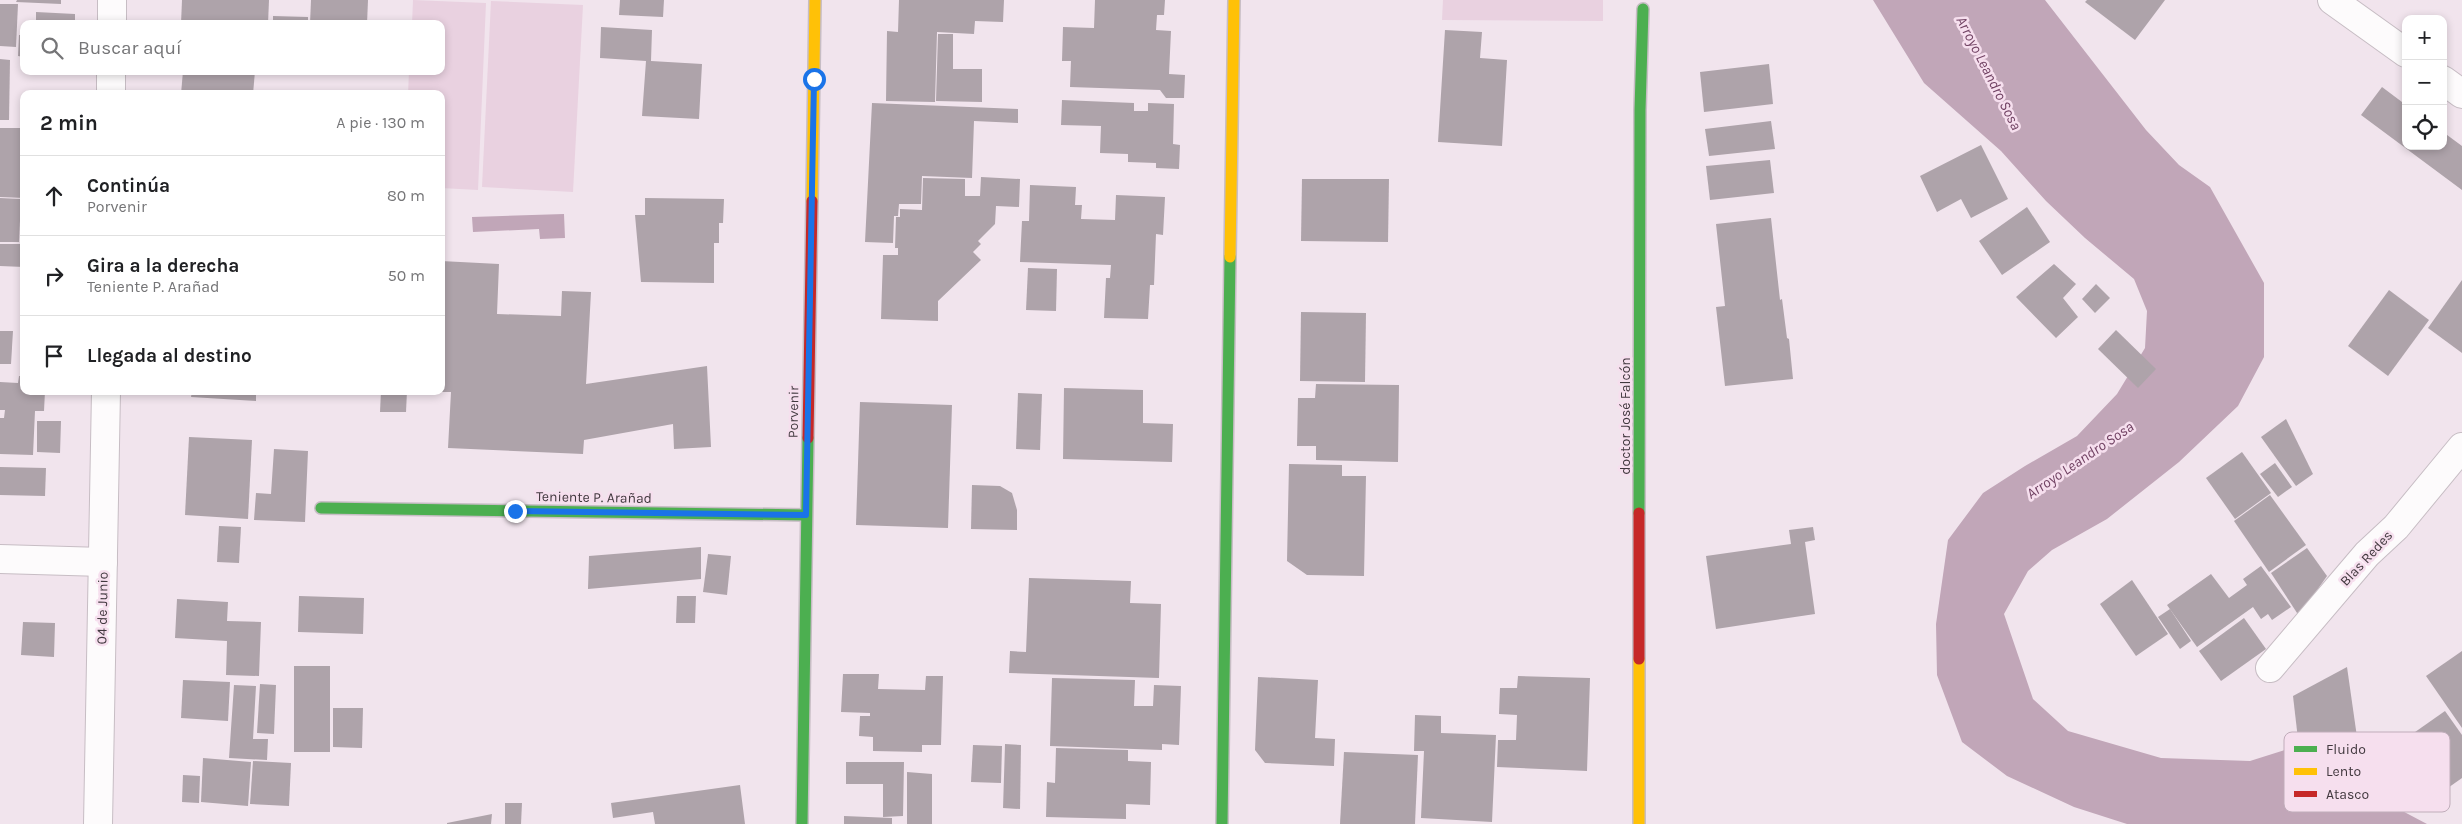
<!DOCTYPE html>
<html lang="es">
<meta charset="utf-8">
<style>
body{margin:0;font-family:Karla,sans-serif;background:#f2f2f2;color:#202124}
.controls{position:absolute;right:15px;top:15px;display:grid;overflow:hidden;border-radius:10px;box-shadow:0 2px 8px #0003}
.controls button{width:45px;height:45px;display:grid;place-items:center;padding:0;border:0;border-bottom:1px solid #e0e0e0;background:#fff;color:#202124;font:25px sans-serif}
.stop{position:absolute;width:15px;height:15px;margin:-11px;border:4px solid #1a73e8;border-radius:50%;background:#fff}
.stop.end{background:#1a73e8;border-color:#fff;box-shadow:0 1px 5px #0008}
.list{margin:0;padding:0;list-style:none}
h2{display:flex;justify-content:space-between;align-items:center;height:65px;margin:0;padding:0 20px;font-size:21px}
h2 small{font-size:16px;font-weight:400;color:#757577}
.list li{display:grid;grid-template-columns:32px 1fr auto;gap:15px;align-items:center;box-sizing:border-box;height:80px;padding:0 20px;border-top:1px solid #e0e0e0}
.list b{display:block;font-size:19px;white-space:nowrap}
.list p{margin:0;font-size:16px;white-space:nowrap;color:#757577}
.list em{font-size:16px;font-style:normal;color:#757577}
.icon{flex:none;width:28px;height:28px;fill:none;stroke:currentColor;stroke-width:2;stroke-linecap:round;stroke-linejoin:round}
.map{position:relative;flex:none;width:2462px;height:824px;overflow:hidden}
.search{position:absolute;background:#fff;box-shadow:0 2px 8px #0003;left:20px;top:20px;width:425px;height:55px;display:flex;align-items:center;gap:12px;box-sizing:border-box;padding:0 18px;border-radius:10px;color:#757577;font-size:19px}
.panel{position:absolute;background:#fff;box-shadow:0 2px 8px #0003;left:20px;top:90px;width:425px;height:305px;border-radius:10px}
.map>svg:first-child{display:block}
.green{fill:#e9d1e0}
.water{fill:#c1a6b8}
.building{fill:#aea3aa}
.lines{fill:none;stroke-linecap:round;stroke-linejoin:round}
.street-casing{stroke:#c7bdc4;stroke-width:30}
.fast-casing{stroke:#c7bdc4;stroke-width:14}
.slow-casing{stroke:#c7bdc4;stroke-width:14}
.jam-casing{stroke:#c7bdc4;stroke-width:14}
.street{stroke:#fdfbfc;stroke-width:28}
.fast{stroke:#4caf50;stroke-width:11}
.slow{stroke:#ffc107;stroke-width:11}
.jam{stroke:#c62828;stroke-width:11}
.route{stroke:#1a73e8;stroke-width:6}
.labels{text-anchor:middle;stroke-width:5;stroke-linejoin:round;paint-order:stroke}
.street-label{font-size:14px;fill:#42393f;stroke:#f6dfee}
.water-label{font-size:15px;font-style:italic;fill:#714263;stroke:#f6dfee}
.key{fill:#f6dfee;stroke:#c0adba;stroke-width:1}
.key-label{font-size:14px;fill:#42393f}
</style>
<div class="map">
<svg width="2462" height="824" viewBox="0 0 2462 824">
<rect width="100%" height="100%" fill="#f1e4ed"/>
<g class="green">
<path d="M413,0l73,3 -8,187 -37,-2v-94h-33l1,-23h32v-47h-29z"/>
<path d="M1443,0h160v21l-161,-1z"/>
<path d="M491,1l92,4 -10,187 -91,-5z"/>
</g>
<g class="water">
<path d="M1873,0h172l101,130 33,35 31,22 54,96v74l-26,49 -59,56 -72,57 -55,31 -24,21 -24,43 29,85 35,32 93,27 89,3 38,-12 28,2 75,54 36,19h-300l-53,-17 -67,-31 -45,-34 -25,-67 -1,-51 12,-84 35,-47 42,-27 52,-30 40,-42 28,-46 2,-37 -13,-32 -49,-41 -39,-37 -45,-50 -77,-68z"/>
<path d="M564,214l1,24 -25,1 -1,-10 -66,3 -1,-15z"/>
</g>
<g class="building">
<path d="M17,0h44v4l-45,-2z"/>
<path d="M182,0h87l-1,24h-87z"/>
<path d="M311,0h57l-1,24h-57z"/>
<path d="M620,0h44l-1,17 -44,-2z"/>
<path d="M899,0h105l-1,22 -28,-1 -1,13 -37,-2 -2,70 -49,-1 1,-70 11,1z"/>
<path d="M1095,0h70l-1,15h-7l-1,15 15,1 -2,43 16,1 -1,23h-18l-6,-8 -90,-3 1,-26h-9l1,-34 31,1z"/>
<path d="M2087,0h78l-30,40 -50,-38z"/>
<path d="M0,4h18l-2,43 -16,-1z"/>
<path d="M36,12l39,2v10h-39z"/>
<path d="M273,16l35,1v7h-35z"/>
<path d="M601,27l51,3 -1,31 51,3 -3,55 -57,-3 4,-55 -46,-3z"/>
<path d="M1445,30l37,2 -2,26 27,2 -5,86 -64,-4z"/>
<path d="M938,34h15v35h29v33l-46,-1z"/>
<path d="M19,35h5v22l-6,-1z"/>
<path d="M0,59l10,1 -1,60h-9z"/>
<path d="M1769,64l4,40 -69,8 -4,-40z"/>
<path d="M183,71h72l-2,23h-72z"/>
<path d="M2382,87l24,18v41h37v-14l19,14v44l-101,-75z"/>
<path d="M1062,100l72,3v8h14v-8l26,1 -1,40 7,1 -1,24 -23,-1v-5l-28,-1v-8l-28,-1 1,-27 -40,-1z"/>
<path d="M872,103l146,6v14l-44,-2 -2,57 -50,-2 -1,28h-22l-1,12h-4l-1,27 -28,-1z"/>
<path d="M1771,121l4,28 -66,7 -4,-27z"/>
<path d="M0,128h24v70l-24,-1z"/>
<path d="M1981,145l27,54 -37,19 -10,-19 -24,13 -17,-36z"/>
<path d="M1770,160l4,33 -64,7 -4,-34z"/>
<path d="M981,177l39,2 -1,28 -23,-1 -1,18 -17,17 3,3 -8,8 8,8 -43,41v20l-57,-2 2,-64h15v-7h-3l1,-31h4v-8l22,1 1,-32 42,1v17h15z"/>
<path d="M1302,179h87l-1,63 -87,-1z"/>
<path d="M1030,185l46,2 -1,18h7l-1,14 34,1 1,-25 49,2 -2,38 -7,-1 -2,51h-4l-2,34 -44,-1 2,-40h4l1,-13 -91,-3 2,-41h7z"/>
<path d="M0,198l21,1 -2,43h-19z"/>
<path d="M645,198l79,1 -1,24h-4v20h-5v40l-73,-1 -6,-67h10z"/>
<path d="M2027,207l23,35 -48,33 -23,-34z"/>
<path d="M1771,218l9,82 2,-1 5,39 2,1 4,40 -68,7 -9,-79 9,-1 -9,-82z"/>
<path d="M0,244h24v23l-24,-1z"/>
<path d="M441,261l58,3 -2,50 64,2 1,-25 29,1 -5,92 121,-18 4,81 -37,2 -1,-25 -89,16 -1,14 -135,-6 3,-56h-10z"/>
<path d="M2054,264l22,20 -13,14 15,19 -22,21 -40,-41z"/>
<path d="M1028,268l29,1 -1,42 -30,-1z"/>
<path d="M2462,280v73l-34,-25z"/>
<path d="M2096,284l14,14 -15,15 -13,-14z"/>
<path d="M2389,290l40,30 -41,56 -40,-30z"/>
<path d="M1301,312l65,1 -1,69 -65,-1z"/>
<path d="M2116,330l40,39 -18,19 -40,-39z"/>
<path d="M0,331h13l-2,33h-11z"/>
<path d="M19,376h5v15h21l-1,20h-9l-2,44 -33,-1v-36h4l1,-8h-5v-28l18,1z"/>
<path d="M1316,384l83,1 -1,77 -82,-2v-14h-19l1,-48h17z"/>
<path d="M1064,388l79,2v33l30,1 -1,38 -109,-3z"/>
<path d="M192,391h64v10l-65,-4z"/>
<path d="M381,391h26l-1,21h-26z"/>
<path d="M1018,393l24,1 -2,56 -24,-1z"/>
<path d="M860,402l92,3 -4,123 -92,-3z"/>
<path d="M2286,419l27,55 -17,12 -35,-49z"/>
<path d="M37,421h24l-1,32 -23,-1z"/>
<path d="M189,437l63,3 -4,79 -63,-4z"/>
<path d="M274,449l34,2 -3,71 -51,-2 2,-27 15,1z"/>
<path d="M2242,452l29,41 -36,26 -29,-41z"/>
<path d="M2275,463l17,24 -14,10 -18,-23z"/>
<path d="M1289,464l53,1v11h24l-2,100 -57,-1 -20,-14z"/>
<path d="M0,467l46,1 -1,28 -45,-1z"/>
<path d="M972,485l28,1 12,7 5,17v20l-46,-1z"/>
<path d="M2270,495l36,50 -37,27 -35,-51z"/>
<path d="M219,526l22,1 -2,36 -22,-1z"/>
<path d="M1813,527l2,13 -10,2 10,72 -99,15 -10,-73 85,-12 -2,-14z"/>
<path d="M701,547v32l-113,10 1,-33z"/>
<path d="M2307,548l20,28 -28,40 -28,-43z"/>
<path d="M708,554l23,2 -4,39 -24,-3z"/>
<path d="M2261,566l30,41 -19,13 -4,-6 -7,5 -8,-12 -56,40 -30,-42 44,-31 18,24 18,-13 -4,-6z"/>
<path d="M1029,578l102,3 -1,22 31,1 -2,74 -150,-5 1,-22 16,1z"/>
<path d="M2132,580l36,54 -32,22 -36,-52z"/>
<path d="M299,596l65,2 -1,36 -65,-2z"/>
<path d="M677,596h19l-1,27h-19z"/>
<path d="M177,599l51,3 -1,19 34,1 -2,54 -33,-1 1,-34 -52,-3z"/>
<path d="M2170,609l21,32 -11,8 -22,-32z"/>
<path d="M2244,618l22,31 -45,32 -22,-30z"/>
<path d="M23,622l32,1 -1,34 -33,-2z"/>
<path d="M2462,651v77l-36,-52z"/>
<rect x="294" y="666" width="36" height="86"/>
<path d="M2347,667l14,98h-60l-8,-69z"/>
<path d="M843,674h36l-1,15 47,1 1,-14h17l-2,69h-19v7l-49,-1v-14l-14,-1 1,-20h10v-3l-29,-1z"/>
<path d="M1518,676l72,2 -3,93 -90,-4 1,-27h18l1,-25 -18,-1 1,-26h17z"/>
<path d="M1258,677l60,3 -3,58 20,1 -1,27 -69,-3 -10,-13z"/>
<path d="M1052,678l83,2 -1,26h19l1,-21 27,1 -2,59 -17,-1v6l-112,-4z"/>
<path d="M183,680l47,2 -2,39 -47,-3z"/>
<path d="M260,684l16,1 -2,49 -17,-1z"/>
<path d="M234,685l22,1 -3,53h15l-1,21 -38,-2z"/>
<path d="M333,708h30l-1,40 -29,-1z"/>
<path d="M2445,711l17,24v43l-27,19 -37,-53z"/>
<path d="M1415,715l26,1v17l55,2 -4,87 -71,-4 3,-67h-10z"/>
<path d="M1005,744l16,1 -1,64 -17,-1z"/>
<path d="M973,745l29,1 -1,37 -30,-1z"/>
<path d="M1056,748l72,2v11l23,1 -1,43 -24,-1v15l-80,-2 1,-35 8,1z"/>
<path d="M1344,752l74,3 -3,69h-75z"/>
<path d="M203,758l48,4 -3,44 -47,-4z"/>
<path d="M253,761l38,2 -2,43 -39,-2z"/>
<path d="M846,762h58l-1,54 -20,1v-33h-37z"/>
<path d="M907,772l25,2v50h-25z"/>
<path d="M183,775l17,1 -1,27 -17,-1z"/>
<path d="M740,785l5,39h-90l-2,-12 -40,6 -2,-15z"/>
<path d="M505,803h17l-1,21h-16z"/>
<path d="M492,814l-1,10h-44v-1z"/>
<path d="M844,816l48,2v6h-48z"/>
</g>
<g class="lines">
<defs>
<g id="street">
<path d="M2332,0l74,53"/>
<path d="M112,24v-24"/>
<path d="M2443,80l19,14"/>
<path d="M111,94v-23"/>
<path d="M0,559l103,3"/>
<path d="M2270,668l97,-114 29,-27 66,-80"/>
<path d="M98,824l8,-433"/>
</g>
<g id="fast">
<path d="M321,508l485,7"/>
<path d="M1639,513l1,-403 3,-101"/>
<path d="M802,824l6,-386"/>
<path d="M1222,824l8,-567"/>
</g>
<g id="slow">
<path d="M812,201l3,-201"/>
<path d="M1230,257l4,-257"/>
<path d="M1639,824v-165"/>
</g>
<g id="jam">
<path d="M808,438l4,-237"/>
<path d="M1639,659v-146"/>
</g>
</defs>
<use href="#street" class="street-casing"/>
<use href="#fast" class="fast-casing"/>
<use href="#slow" class="slow-casing"/>
<use href="#jam" class="jam-casing"/>
<use href="#street" class="street"/>
<use href="#fast" class="fast"/>
<use href="#slow" class="slow"/>
<use href="#jam" class="jam"/>
</g>
<g class="lines">
<path class="route" d="M515,511l291,4 8,-436"/>
</g>
<g class="labels">
<g class="street-label">
<text transform="translate(793 412) rotate(-89)" y="5">Porvenir</text>
<text transform="translate(1625 416) rotate(-90)" y="5">doctor José Falcón</text>
<text transform="translate(594 497) rotate(1)" y="5">Teniente P. Arañad</text>
<text transform="translate(2366 558) rotate(-47)" y="5">Blas Redes</text>
<text transform="translate(102 608) rotate(-89)" y="5">04 de Junio</text>
</g>
<g class="water-label">
<text transform="translate(1989 73) rotate(63)" y="5">Arroyo Leandro Sosa</text>
<text transform="translate(2080 460) rotate(-34)" y="5">Arroyo Leandro Sosa</text>
</g>
</g>
<rect x="2284" y="732" width="166" height="80" rx="8" class="key"/>
<rect x="2294" y="746" width="23" height="6" fill="#4caf50"/>
<rect x="2294" y="768" width="23" height="7" fill="#ffc107"/>
<rect x="2294" y="791" width="23" height="6" fill="#c62828"/>
<g class="key-label">
<text x="2326" y="754">Fluido</text>
<text x="2326" y="776">Lento</text>
<text x="2326" y="799">Atasco</text>
</g>
</svg>
<div class="controls">
<button>+</button>
<button>−</button>
<button><svg class="icon" aria-label="locate" viewBox="0 0 24 24"><circle cx="12" cy="12" r="6"/><path d="M12 2v4M12 18v4M2 12h4M18 12h4"/></svg></button>
</div>
<div class="stop" style="left:814px;top:79px"></div>
<div class="stop end" style="left:515px;top:511px"></div>
<div class="search"><svg class="icon" aria-label="search" viewBox="0 0 24 24"><circle cx="10" cy="10" r="6"/><path d="M15 15l6 6"/></svg>Buscar aquí</div>
<section class="panel">
<h2>2 min<small>A pie · 130 m</small></h2>
<ul class="list">
<li><svg class="icon" aria-label="ahead" viewBox="0 0 24 24"><path d="M12 20V5M6 11l6-6 6 6"/></svg><div><b>Continúa</b><p>Porvenir</p></div><em>80 m</em></li>
<li><svg class="icon" aria-label="right" viewBox="0 0 24 24"><path d="M7 20v-9h11M14 6l5 5-5 5"/></svg><div><b>Gira a la derecha</b><p>Teniente P. Arañad</p></div><em>50 m</em></li>
<li><svg class="icon" aria-label="arrive" viewBox="0 0 24 24"><path d="M6 21V4h12l-3 4 3 4H6"/></svg><div><b>Llegada al destino</b></div></li>
</ul>
</section>
</div>
